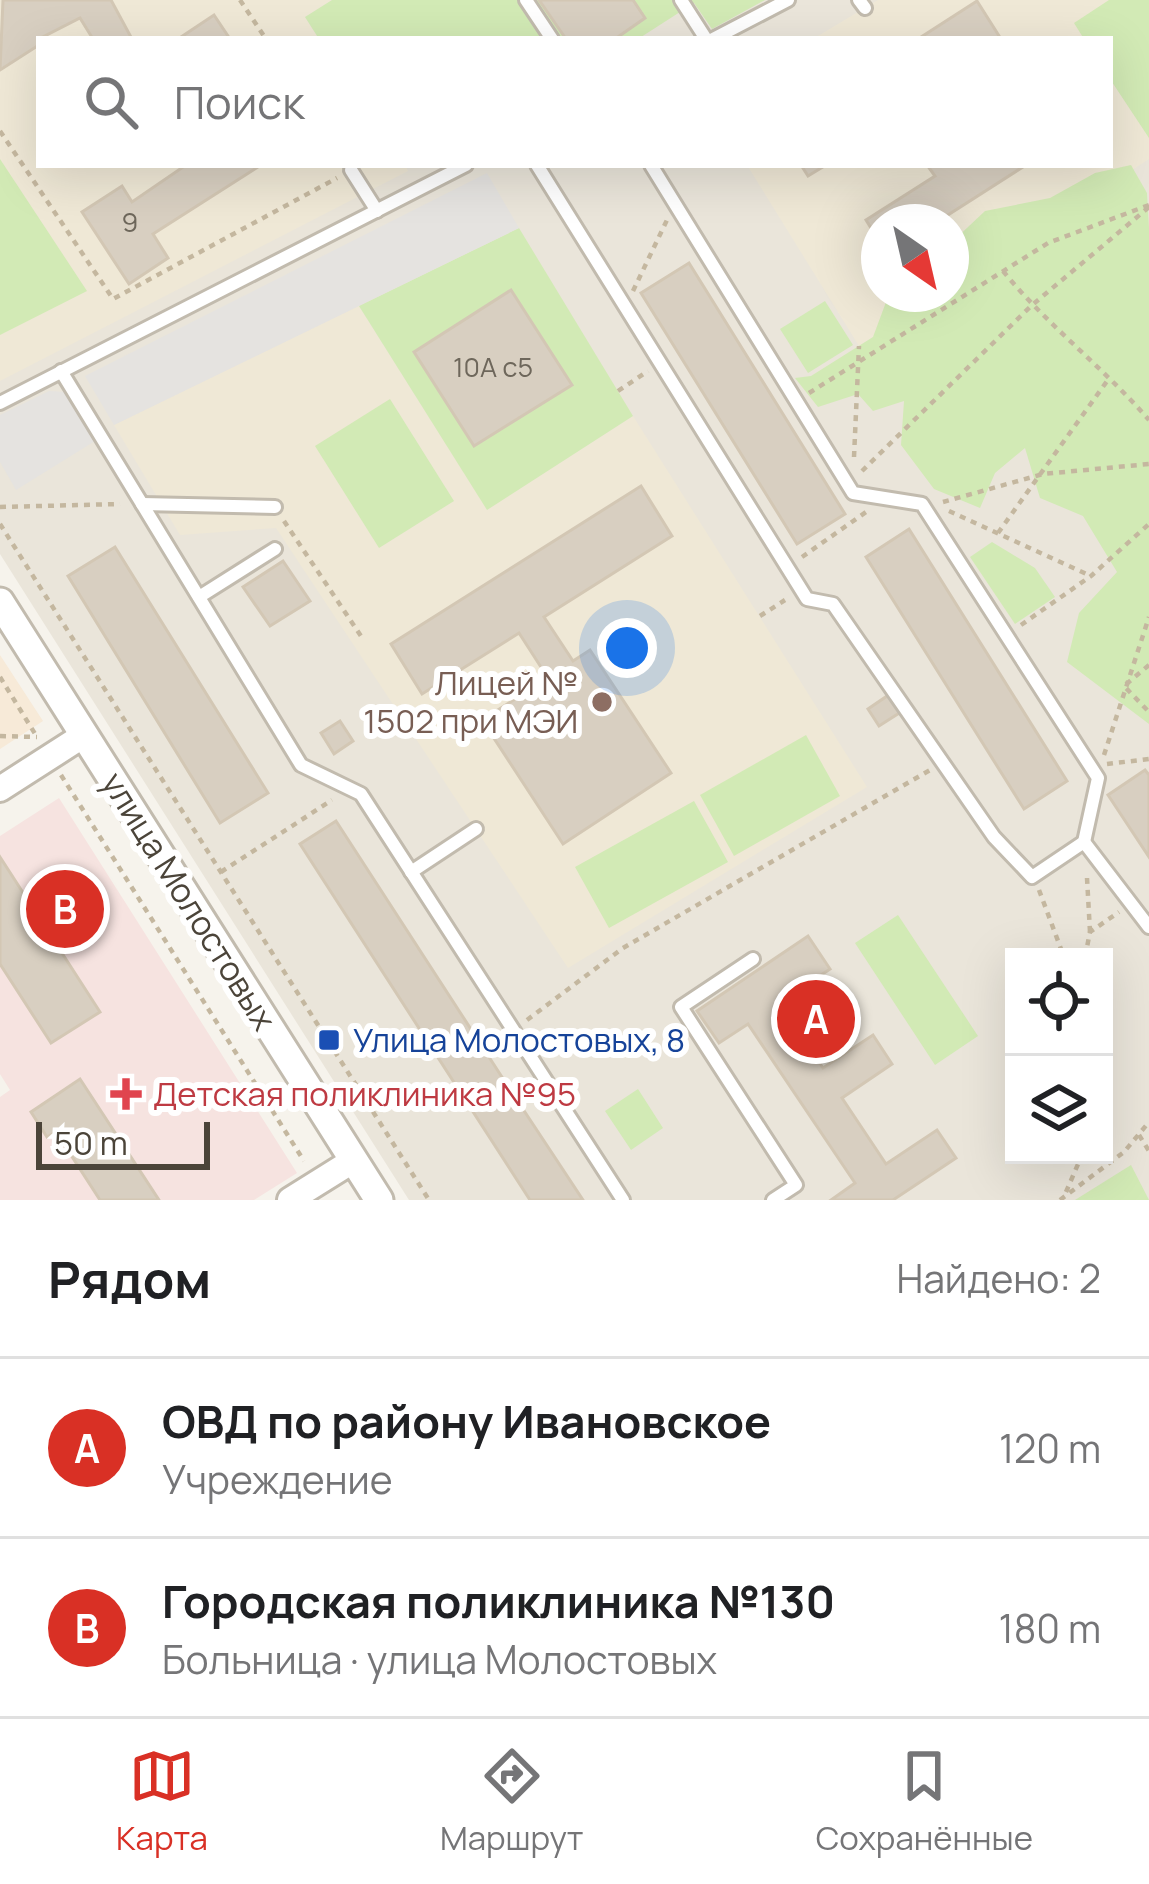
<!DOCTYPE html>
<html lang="ru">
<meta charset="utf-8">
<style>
body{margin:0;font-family:Manrope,sans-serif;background:#f2f2f2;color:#202124}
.controls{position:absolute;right:36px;bottom:36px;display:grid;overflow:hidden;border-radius:0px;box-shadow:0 12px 48px #0002}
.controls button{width:108px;height:108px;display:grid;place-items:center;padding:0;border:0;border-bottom:3px solid #e0e0e0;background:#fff;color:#202124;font:60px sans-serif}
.compass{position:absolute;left:861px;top:204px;width:108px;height:108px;border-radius:50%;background:#fff;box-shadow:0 12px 48px #0002;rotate:146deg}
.scale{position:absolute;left:36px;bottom:30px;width:174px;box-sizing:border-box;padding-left:12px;border:6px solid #4b4439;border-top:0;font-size:33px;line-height:42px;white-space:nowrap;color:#4b4439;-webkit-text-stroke:9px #fff;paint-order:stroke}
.you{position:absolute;left:627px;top:648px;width:42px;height:42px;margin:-30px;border:9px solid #fff;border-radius:50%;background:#1a73e8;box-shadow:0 0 0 18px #1a73e833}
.badge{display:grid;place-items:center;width:78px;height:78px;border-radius:50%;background:#d93025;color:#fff;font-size:39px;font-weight:700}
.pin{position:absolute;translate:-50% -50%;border:6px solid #fff;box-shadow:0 3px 12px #0006}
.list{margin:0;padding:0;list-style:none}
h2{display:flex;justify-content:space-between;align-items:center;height:156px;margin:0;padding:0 48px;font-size:51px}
h2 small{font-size:39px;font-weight:400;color:#757577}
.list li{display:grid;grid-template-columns:78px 1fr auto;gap:36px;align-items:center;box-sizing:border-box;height:180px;padding:0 48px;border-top:3px solid #e0e0e0}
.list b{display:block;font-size:45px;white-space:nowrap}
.list p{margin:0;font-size:39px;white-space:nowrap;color:#757577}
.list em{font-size:39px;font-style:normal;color:#757577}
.icon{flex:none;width:66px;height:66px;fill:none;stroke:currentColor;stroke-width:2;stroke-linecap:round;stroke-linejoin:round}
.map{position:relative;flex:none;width:1149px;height:1200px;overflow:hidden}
.search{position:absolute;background:#fff;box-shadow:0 12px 48px #0002;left:36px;right:36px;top:36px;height:132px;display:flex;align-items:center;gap:30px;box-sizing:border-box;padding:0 42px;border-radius:0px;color:#757577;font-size:45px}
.sheet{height:516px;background:#fff}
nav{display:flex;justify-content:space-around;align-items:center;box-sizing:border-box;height:168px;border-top:3px solid #e0e0e0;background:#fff;font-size:33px;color:#757577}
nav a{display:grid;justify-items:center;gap:6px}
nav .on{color:#d93025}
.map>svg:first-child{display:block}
.residential{fill:#eae5da;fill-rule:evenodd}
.commercial{fill:#f7ead8}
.education{fill:#efe8d6}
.medical{fill:#f6e3e0}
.green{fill:#d2eab5}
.parking{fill:#e5e3e0}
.building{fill:#d8cfc1;stroke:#d3c7b4;stroke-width:3}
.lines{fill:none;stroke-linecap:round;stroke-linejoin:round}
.service-casing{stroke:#c2bbae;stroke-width:18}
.minor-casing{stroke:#c2bbae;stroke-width:30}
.tertiary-casing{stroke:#c2bbae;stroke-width:33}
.path{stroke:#c4b79f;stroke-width:4.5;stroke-dasharray:6 6;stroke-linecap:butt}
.service{stroke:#fff;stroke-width:12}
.minor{stroke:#fff;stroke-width:24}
.tertiary{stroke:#fff;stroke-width:27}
.education-dot{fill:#8d6e63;stroke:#fff;stroke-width:4.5}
.transit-dot{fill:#1a4fb4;stroke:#fff;stroke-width:4.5}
.health-dot{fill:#e0444e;stroke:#fff;stroke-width:4.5}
.labels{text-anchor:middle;stroke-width:12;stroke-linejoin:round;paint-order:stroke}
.number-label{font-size:27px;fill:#6e675b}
.education-label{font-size:33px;fill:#785e54;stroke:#fff;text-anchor:end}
.street-label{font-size:33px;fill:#4b4439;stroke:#fff}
.transit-label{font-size:33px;fill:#164399;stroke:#fff;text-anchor:start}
.health-label{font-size:33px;fill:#be3a42;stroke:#fff;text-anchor:start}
</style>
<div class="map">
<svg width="1149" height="1200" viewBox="0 0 1149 1200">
<rect width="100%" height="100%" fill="#f6f3ec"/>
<path class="residential" d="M0,0h1149v1200h-740l-409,-646zM39,39h1071v126h-1071zM879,222h72v72h-72zM1014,957h90v198h-90z"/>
<path class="commercial" d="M0,655l43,66 -43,28z"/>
<g class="education">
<path d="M0,0h332l-27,17 14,22h-280v126h366l3,6 -408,210z"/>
<path d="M878,0h271v159l-198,128v-65h-72v72h61l-81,52 -112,-181h363v-126h-297z"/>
<path d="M359,306l128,203 146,-93 234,371 -299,181 -292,-440 -96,7 -66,-110z"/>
</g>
<path class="medical" d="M59,798l238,375 -43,27h-254v-103l10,-7 -10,-16v-238z"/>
<g class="green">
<path d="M332,0h433l-53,29 -18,-26 -56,36h-319l-14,-22z"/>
<path d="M1109,0h40v138l-39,-59v-40h-26l-10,-16z"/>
<path d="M0,159l87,132 -87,44z"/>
<path d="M1131,165l16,28 2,35v496l-82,-62 12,-49 38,-41 -34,-56 -43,-18 -15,-50 -30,25 -15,35 -46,-19 -33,-44 3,-44 -31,10 -15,-17 -40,13 -23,-29 16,-2 62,-39 16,-43h62v-51l34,-32 65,-13 45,-25z"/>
<path d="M519,228l114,188 -146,94 -128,-204z"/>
<path d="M825,301l28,44 -45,28 -28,-44z"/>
<path d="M390,399l64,102 -75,47 -64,-102z"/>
<path d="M992,542l43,26 20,29 -40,27 -45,-67z"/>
<path d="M806,735l34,61 -106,60 -34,-61z"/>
<path d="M694,801l34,61 -119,66 -34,-61z"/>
<path d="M898,915l80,121 -43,29 -80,-122z"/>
<path d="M638,1089l25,39 -32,22 -26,-39z"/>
<path d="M1131,1165l18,35h-74z"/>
</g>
<g class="parking">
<path d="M487,173l32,55 -405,197 -29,-49z"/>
<path d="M49,391l16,1 30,49 -79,49 -16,-28v-47z"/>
</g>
<g class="building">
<path d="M3,0h108l21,39h-39l-13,-21 -41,21v6l-39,25z"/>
<path d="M539,0h94l12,18 -30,21h-49z"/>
<path d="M977,1l24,38h-83z"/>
<path d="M214,15l16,24h-52z"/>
<path d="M261,165l-108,69 15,24 -39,26 -47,-72 40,-26 10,16 54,-37z"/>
<path d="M801,165h25l-18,11z"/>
<path d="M927,165h99l-89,57h-58v19l-13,-21 69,-44z"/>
<path d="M689,263l156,251 -48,30 -156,-251z"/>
<path d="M511,290l61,95 -98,61 -60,-94z"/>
<path d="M641,486l31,50 -128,81 29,44 17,-11 81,123 -108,71 -81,-124 66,-42 -29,-45 -97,61 -31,-50z"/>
<path d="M909,529l158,252 -43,28 -158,-252z"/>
<path d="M115,547l153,246 -48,30 -152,-247z"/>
<path d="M283,561l27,40 -40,25 -27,-39z"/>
<path d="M893,692l11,18 -25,16 -11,-17z"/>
<path d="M340,721l13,20 -19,13 -13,-21z"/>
<path d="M1145,770l4,5v82l-41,-62z"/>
<path d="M336,821l175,270 72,109h-53l-230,-356z"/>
<path d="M0,857l100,155 -49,31 -51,-79z"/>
<path d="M808,936l22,33 -51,34 44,65 50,-33 19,29 -50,34 44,66 51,-34 19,28 -63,42h-62l24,-17 -107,-159 -29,19 -22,-32z"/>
<path d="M80,1079l79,121h-59l-44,-68 -9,5 -16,-25z"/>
</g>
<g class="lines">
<defs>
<g id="service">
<path d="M526,0l26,39"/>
<path d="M681,0l25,39"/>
<path d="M859,0l6,8"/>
<path d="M713,39l75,-39"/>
<path d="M537,165l270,434 26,5 161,233 38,40 52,-35 65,85"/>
<path d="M651,165l202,328 69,11 176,274 -14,64"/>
<path d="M351,170l26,41"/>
<path d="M61,371l240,394 60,29 262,406"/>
<path d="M0,403l466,-238"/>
<path d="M142,504l133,3"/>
<path d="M199,597l76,-48"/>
<path d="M411,872l65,-43"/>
<path d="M753,959l-72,48 115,178 -23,15"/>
</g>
<g id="minor">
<path d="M0,789l84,-54"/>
<path d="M290,1200l64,-40"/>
</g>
<path id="tertiary" d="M0,602l379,598"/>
</defs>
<use href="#service" class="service-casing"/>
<use href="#minor" class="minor-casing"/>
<use href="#tertiary" class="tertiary-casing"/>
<g class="path">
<path d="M240,0l26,39"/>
<path d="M0,131l113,168 224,-121"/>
<path d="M1003,271c44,54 100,96 146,149"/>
<path d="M633,291l34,-71"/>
<path d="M618,391l30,-20"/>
<path d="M809,393l239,-150 101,-38"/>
<path d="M854,457l5,-111"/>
<path d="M862,471l169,-165 118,-99"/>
<path d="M943,502l100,-28 106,-10"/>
<path d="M0,507l120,-3"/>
<path d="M949,511l142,65"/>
<path d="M284,521l77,115"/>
<path d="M0,524l429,676"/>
<path d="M998,533l112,-156"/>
<path d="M802,557l64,-45"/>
<path d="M760,616l25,-16"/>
<path d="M1021,625l70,-49 58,-52"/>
<path d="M1149,665l-25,21 25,26"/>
<path d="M0,677l37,60"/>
<path d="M0,736l37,1"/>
<path d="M1104,755l45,-138"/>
<path d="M1107,764l42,-5"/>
<path d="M61,775l243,386"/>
<path d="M221,872l111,-72"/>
<path d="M1087,878l3,54"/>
<path d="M1039,890l25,67"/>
<path d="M1085,957l5,-25 29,-20"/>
<path d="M527,1020l96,-72 307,-178"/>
<path d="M1139,1135l10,16"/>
<path d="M1066,1192l16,-37"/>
<path d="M1060,1200l64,-48 25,-30"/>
</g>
<use href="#service" class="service"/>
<use href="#minor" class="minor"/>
<use href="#tertiary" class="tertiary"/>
</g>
<circle class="education-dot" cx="602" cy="702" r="12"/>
<rect class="transit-dot" x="317" y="1028" width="24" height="24" rx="6"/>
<path class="health-dot" d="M120 1076h12v12h12v12h-12v12h-12v-12h-12v-12h12z"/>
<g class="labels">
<g class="number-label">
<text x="130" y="232">9</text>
<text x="493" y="377">10А с5</text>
</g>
<g class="education-label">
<text x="578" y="695">Лицей №<tspan x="578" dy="38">1502 при МЭИ</tspan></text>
</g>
<g class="street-label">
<text transform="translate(189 901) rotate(58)" y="12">улица Молостовых</text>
</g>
<g class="transit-label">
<text x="353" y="1052">Улица Молостовых, 8</text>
</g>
<g class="health-label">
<text x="153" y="1106">Детская поликлиника №95</text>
</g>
</g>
</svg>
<div class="controls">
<button><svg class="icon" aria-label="locate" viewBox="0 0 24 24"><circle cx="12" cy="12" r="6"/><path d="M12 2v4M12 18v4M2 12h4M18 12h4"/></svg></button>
<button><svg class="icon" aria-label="layers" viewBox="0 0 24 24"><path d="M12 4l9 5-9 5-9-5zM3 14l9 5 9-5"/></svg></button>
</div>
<svg class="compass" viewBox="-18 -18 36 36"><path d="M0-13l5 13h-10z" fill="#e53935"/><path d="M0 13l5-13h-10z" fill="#757577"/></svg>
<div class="scale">50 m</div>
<div class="you"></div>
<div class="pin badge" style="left:816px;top:1019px">A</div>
<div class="pin badge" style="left:65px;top:909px">B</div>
<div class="search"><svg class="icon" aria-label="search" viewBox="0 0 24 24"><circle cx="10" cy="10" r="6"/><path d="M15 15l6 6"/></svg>Поиск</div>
</div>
<section class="sheet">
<h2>Рядом<small>Найдено: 2</small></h2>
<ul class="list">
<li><span class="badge">A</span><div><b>ОВД по району Ивановское</b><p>Учреждение</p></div><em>120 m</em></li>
<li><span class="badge">B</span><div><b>Городская поликлиника №130</b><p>Больница · улица Молостовых</p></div><em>180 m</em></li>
</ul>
</section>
<nav>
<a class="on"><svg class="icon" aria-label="map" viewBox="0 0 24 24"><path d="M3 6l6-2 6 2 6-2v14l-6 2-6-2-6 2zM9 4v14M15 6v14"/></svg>Карта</a>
<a><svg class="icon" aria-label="directions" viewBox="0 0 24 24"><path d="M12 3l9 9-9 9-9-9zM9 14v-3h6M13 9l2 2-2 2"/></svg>Маршрут</a>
<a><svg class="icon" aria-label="saved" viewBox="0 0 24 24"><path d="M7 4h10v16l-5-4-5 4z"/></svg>Сохранённые</a>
</nav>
